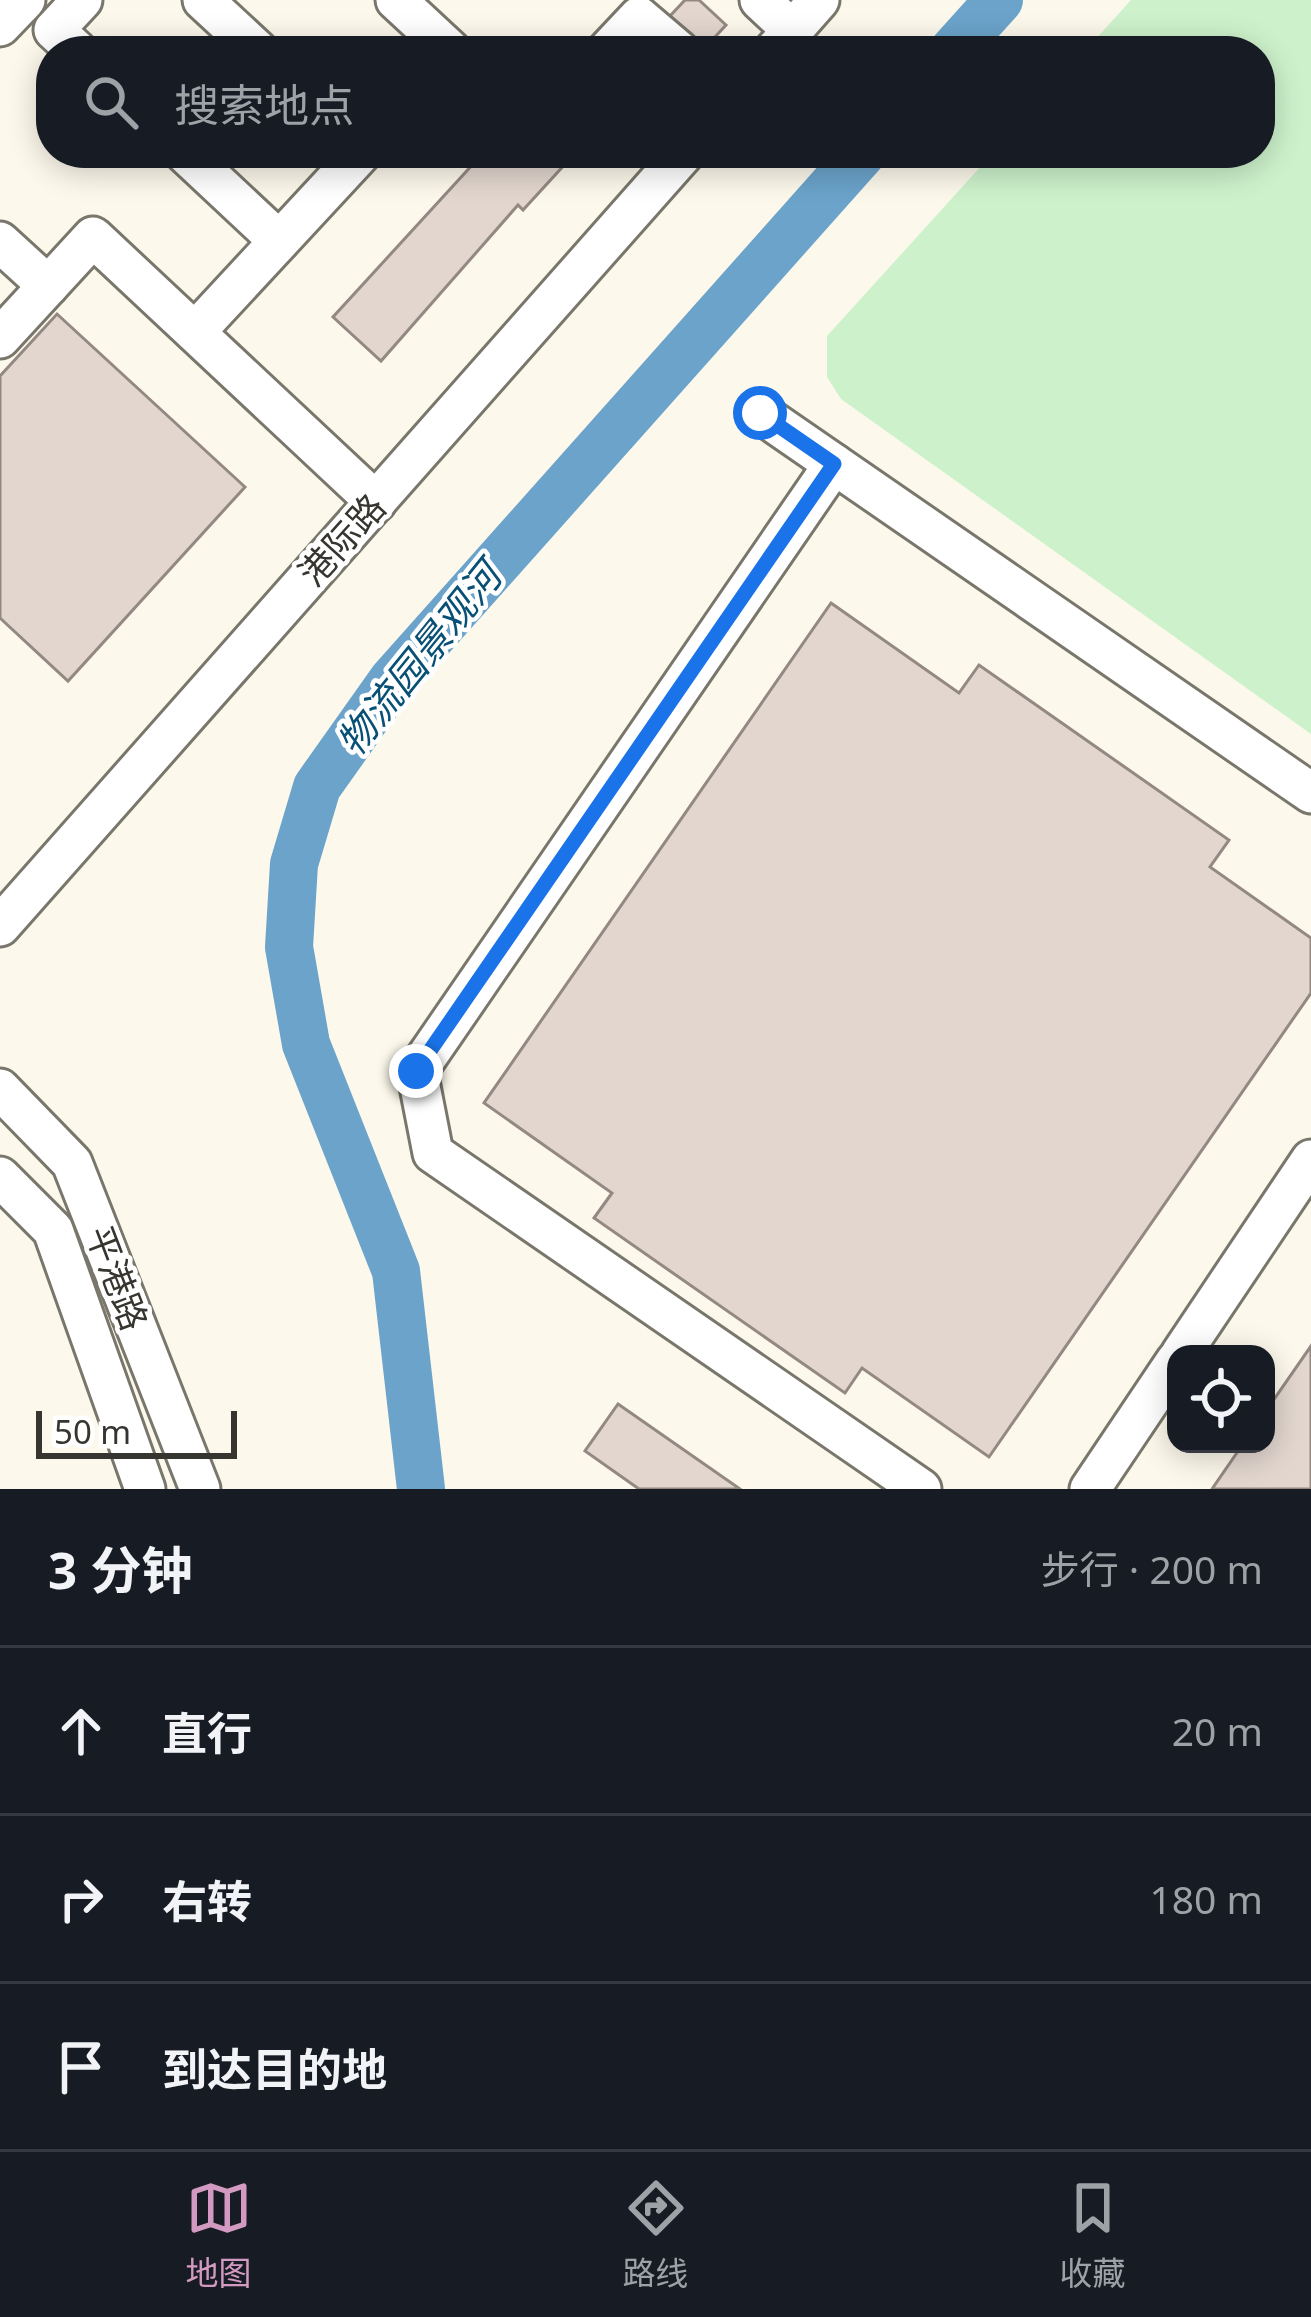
<!DOCTYPE html>
<html lang="zh">
<meta charset="utf-8">
<style>
body{margin:0;font-family:"Noto Sans","Noto Sans SC",sans-serif;background:#20242c;color:#f1f3f6}
.controls{position:absolute;right:36px;bottom:36px;display:grid;overflow:hidden;border-radius:24px;box-shadow:0 6px 30px #0003}
.controls button{width:108px;height:108px;display:grid;place-items:center;padding:0;border:0;border-bottom:3px solid #363941;background:#171b24;color:#f1f3f6;font:60px sans-serif}
.scale{position:absolute;left:36px;bottom:30px;width:201px;box-sizing:border-box;padding-left:12px;border:6px solid #363530;border-top:0;font-size:33px;line-height:42px;white-space:nowrap;color:#363530;-webkit-text-stroke:9px #fff;paint-order:stroke}
.stop{position:absolute;width:36px;height:36px;margin:-27px;border:9px solid #1a73e8;border-radius:50%;background:#fff}
.stop.end{background:#1a73e8;border-color:#fff;box-shadow:0 3px 12px #0008}
.list{margin:0;padding:0;list-style:none}
h2{display:flex;justify-content:space-between;align-items:center;height:156px;margin:0;padding:0 48px;font-size:51px}
h2 small{font-size:39px;font-weight:400;color:#9ea1a6}
.list li{display:grid;grid-template-columns:78px 1fr auto;gap:36px;align-items:center;box-sizing:border-box;height:168px;padding:0 48px;border-top:3px solid #363941}
.list b{display:block;font-size:45px;white-space:nowrap}
.list em{font-size:39px;font-style:normal;color:#9ea1a6}
.icon{flex:none;width:66px;height:66px;fill:none;stroke:currentColor;stroke-width:2;stroke-linecap:round;stroke-linejoin:round}
.map{position:relative;flex:none;width:1311px;height:1489px;overflow:hidden}
.search{position:absolute;background:#171b24;box-shadow:0 6px 30px #0003;left:36px;right:36px;top:36px;height:132px;display:flex;align-items:center;gap:30px;box-sizing:border-box;padding:0 42px;border-radius:48px;color:#9ea1a6;font-size:45px}
.sheet{height:660px;background:#171b24}
nav{display:flex;justify-content:space-around;align-items:center;box-sizing:border-box;height:168px;border-top:3px solid #363941;background:#171b24;font-size:33px;color:#9ea1a6}
nav a{display:grid;justify-items:center;gap:6px}
nav .on{color:#d29ac1}
.map>svg:first-child{display:block}
.green{fill:#cdf2cb}
.lines{fill:none;stroke-linecap:round;stroke-linejoin:round}
.river{stroke:#6ba3ca;stroke-width:48}
.building{fill:#e2d6ce;stroke:#948982;stroke-width:3}
.minor-casing{stroke:#79766b;stroke-width:45}
.minor{stroke:#fff;stroke-width:39}
.route{stroke:#1a73e8;stroke-width:15}
.labels{text-anchor:middle;stroke-width:9;stroke-linejoin:round;paint-order:stroke}
.street-label{font-size:36px;fill:#363530;stroke:#fff}
.water-label{font-size:39px;font-style:italic;fill:#085075;stroke:#fff}
</style>
<div class="map">
<svg width="1311" height="1489" viewBox="0 0 1311 1489">
<rect width="100%" height="100%" fill="#fcf8eb"/>
<path class="green" d="M1131,0h180v734l-470,-335 -14,-22v-41l166,-183h267v-102h-175z"/>
<g class="lines">
<g class="river">
<path d="M953,51l46,-51"/>
<path d="M421,1489l-25,-218 -90,-227 -17,-97 5,-83 23,-77 75,-106 470,-528"/>
</g>
</g>
<g class="building">
<path d="M685,0h14l27,25 -21,23 -35,-32z"/>
<path d="M475,153h83l9,9 -44,48 -5,-5 -137,156 -48,-44 141,-154 -4,-4z"/>
<path d="M57,314l188,173 -177,194 -68,-63v-242z"/>
<path d="M831,603l128,90 20,-28 250,175 -19,27 101,71v55l-322,464 -127,-89 -17,25 -251,-175 18,-25 -128,-90z"/>
<path d="M1311,1346v143h-99l31,-45h23v-33z"/>
<path d="M618,1404l122,85h-101l-54,-38z"/>
</g>
<g class="lines">
<defs>
<g id="minor">
<path d="M203,0l55,51"/>
<path d="M396,0l55,51"/>
<path d="M760,0l32,30"/>
<path d="M0,26l25,-26"/>
<path d="M77,51l-23,-21 28,-30"/>
<path d="M607,51l32,-34 40,34"/>
<path d="M774,51l45,-51"/>
<path d="M185,153l94,88"/>
<path d="M0,242l48,44"/>
<path d="M195,332l166,-179"/>
<path d="M0,338l93,-101 283,265"/>
<path d="M760,413l551,380"/>
<path d="M834,464l-417,607 16,82 488,336"/>
<path d="M0,926l684,-773"/>
<path d="M0,1089l72,74 128,326"/>
<path d="M0,1177l53,53 92,259"/>
<path d="M1181,1354l130,-194"/>
<path d="M1090,1489l86,-128"/>
</g>
</defs>
<use href="#minor" class="minor-casing"/>
<use href="#minor" class="minor"/>
</g>
<g class="lines">
<path class="route" d="M416,1071l418,-607 -74,-51"/>
</g>
<g class="labels">
<g class="street-label">
<text transform="translate(342 540) rotate(-48)" y="13">港际路</text>
<text transform="translate(117 1278) rotate(69)" y="13">平港路</text>
</g>
<g class="water-label">
<text transform="translate(419 659) rotate(-51)" y="14">物流园景观河</text>
</g>
</g>
</svg>
<div class="controls">
<button><svg class="icon" aria-label="locate" viewBox="0 0 24 24"><circle cx="12" cy="12" r="6"/><path d="M12 2v4M12 18v4M2 12h4M18 12h4"/></svg></button>
</div>
<div class="scale">50 m</div>
<div class="stop" style="left:760px;top:413px"></div>
<div class="stop end" style="left:416px;top:1071px"></div>
<div class="search"><svg class="icon" aria-label="search" viewBox="0 0 24 24"><circle cx="10" cy="10" r="6"/><path d="M15 15l6 6"/></svg>搜索地点</div>
</div>
<section class="sheet">
<h2>3 分钟<small>步行 · 200 m</small></h2>
<ul class="list">
<li><svg class="icon" aria-label="ahead" viewBox="0 0 24 24"><path d="M12 20V5M6 11l6-6 6 6"/></svg><div><b>直行</b></div><em>20 m</em></li>
<li><svg class="icon" aria-label="right" viewBox="0 0 24 24"><path d="M7 20v-9h11M14 6l5 5-5 5"/></svg><div><b>右转</b></div><em>180 m</em></li>
<li><svg class="icon" aria-label="arrive" viewBox="0 0 24 24"><path d="M6 21V4h12l-3 4 3 4H6"/></svg><div><b>到达目的地</b></div></li>
</ul>
</section>
<nav>
<a class="on"><svg class="icon" aria-label="map" viewBox="0 0 24 24"><path d="M3 6l6-2 6 2 6-2v14l-6 2-6-2-6 2zM9 4v14M15 6v14"/></svg>地图</a>
<a><svg class="icon" aria-label="directions" viewBox="0 0 24 24"><path d="M12 3l9 9-9 9-9-9zM9 14v-3h6M13 9l2 2-2 2"/></svg>路线</a>
<a><svg class="icon" aria-label="saved" viewBox="0 0 24 24"><path d="M7 4h10v16l-5-4-5 4z"/></svg>收藏</a>
</nav>
